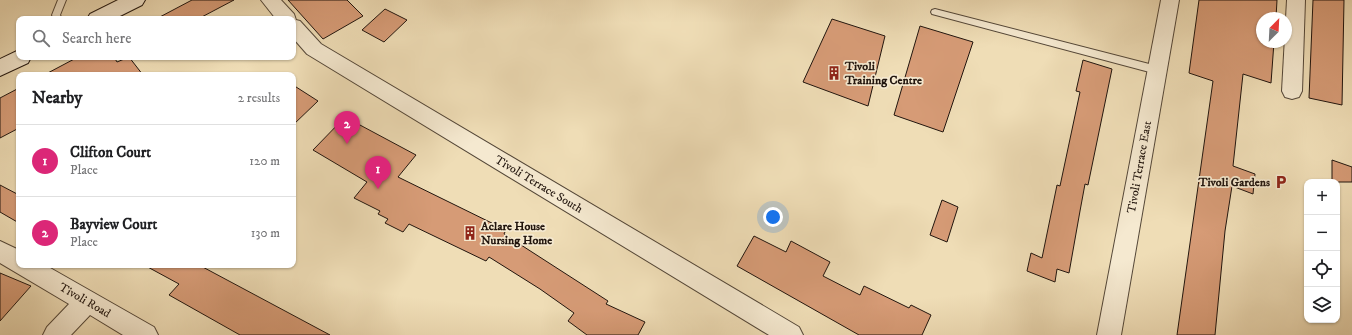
<!DOCTYPE html>
<meta charset="utf-8">
<style>
body{margin:0;font-family:"IM FELL DW Pica",serif;background:#f2f2f2;color:#202124}
.controls{position:absolute;right:12px;bottom:12px;display:grid;overflow:hidden;border-radius:8px;box-shadow:0 1px 3px #0004}
.controls button{width:36px;height:36px;display:grid;place-items:center;padding:0;border:0;border-bottom:1px solid #e0e0e0;background:#fff;color:#202124;font:20px sans-serif}
.compass{position:absolute;left:1256px;top:12px;width:36px;height:36px;border-radius:50%;background:#fff;box-shadow:0 1px 3px #0004;rotate:24deg}
.you{position:absolute;left:773px;top:217px;width:14px;height:14px;margin:-10px;border:3px solid #fff;border-radius:50%;background:#1a73e8;box-shadow:0 0 0 6px #1a73e833}
.badge{display:grid;place-items:center;width:26px;height:26px;border-radius:50%;background:#db2777;color:#fff;font-size:13px;font-weight:700}
.pin{position:absolute;translate:-50% -33px;filter:drop-shadow(0 1px 2px #0008)}
.pin::after{content:'';position:absolute;top:21px;width:14px;height:12px;background:inherit;clip-path:polygon(0 0,100% 0,50% 100%)}
.list{margin:0;padding:0;list-style:none}
h2{display:flex;justify-content:space-between;align-items:center;height:52px;margin:0;padding:0 16px;font-size:17px}
h2 small{font-size:13px;font-weight:400;color:#757577}
.list li{display:grid;grid-template-columns:26px 1fr auto;gap:12px;align-items:center;box-sizing:border-box;height:72px;padding:0 16px;border-top:1px solid #e0e0e0}
.list b{display:block;font-size:15px;white-space:nowrap}
.list p{margin:0;font-size:13px;white-space:nowrap;color:#757577}
.list em{font-size:13px;font-style:normal;color:#757577}
.icon{flex:none;width:22px;height:22px;fill:none;stroke:currentColor;stroke-width:2;stroke-linecap:round;stroke-linejoin:round}
.map{position:relative;flex:none;width:1352px;height:335px;overflow:hidden}
.search{position:absolute;background:#fff;box-shadow:0 1px 3px #0004;left:16px;top:16px;width:280px;height:44px;display:flex;align-items:center;gap:10px;box-sizing:border-box;padding:0 14px;border-radius:8px;color:#757577;font-size:15px}
.panel{position:absolute;background:#fff;box-shadow:0 1px 3px #0004;left:16px;top:72px;width:280px;height:196px;border-radius:8px}
.map>svg:first-child{display:block}
.building{fill:#d69b76;stroke:#21150e}
.lines{fill:none;stroke-linecap:round;stroke-linejoin:round}
.lane-casing{stroke:#544738;stroke-width:2}
.street-casing{stroke:#544738;stroke-width:2}
.secondary-casing{stroke:#21150e;stroke-width:2}
.lane{fill:#f5e9d0;fill-rule:evenodd}
.street{fill:#f5e9d0;fill-rule:evenodd}
.secondary{fill:#f5e9d0;fill-rule:evenodd}
.labels{text-anchor:middle;stroke-width:3.5;stroke-linejoin:round;paint-order:stroke}
.poi-label{font-size:12px;font-weight:bold;fill:#21150e;stroke:#f5e9d0;text-anchor:start}
.street-label{font-size:12px;fill:#21150e;stroke:#f5e9d0}
</style>
<div class="map">
<svg width="1352" height="335" viewBox="0 0 1352 335">
<rect width="100%" height="100%" fill="#efddb6"/>
<filter id="stains"><feTurbulence type="fractalNoise" baseFrequency=".005" numOctaves="4"/><feColorMatrix values="0 0 0 0 .2 0 0 0 0 .09 0 0 0 0 .02 0 0 0 .5 -.17"/></filter>
<radialGradient id="worn" r=".72"><stop offset=".6" stop-color="#630" stop-opacity="0"/><stop offset="1" stop-color="#630" stop-opacity=".3"/></radialGradient>
<g class="building">
<path d="M192,0h42l-36,19h-42z"/>
<path d="M288,0h59l16,16 -40,23z"/>
<path d="M1199,0h78l-1,18h-14v24h12l-3,41 -28,-9 -10,92 22,8 -2,20 -21,-8 -7,45 -10,104h-38l36,-254 -24,-8z"/>
<path d="M1313,0h31l-2,105 -33,-7z"/>
<path d="M385,9l22,11 -23,22 -22,-12z"/>
<path d="M832,19l53,17 -17,70 -65,-24z"/>
<path d="M920,26l53,16 -30,90 -49,-17z"/>
<path d="M78,57h36l3,5 12,-5 14,18h-99z"/>
<path d="M1083,60l29,9 -24,116 -3,-1 -5,27 -11,62 -12,-4 -2,13 -28,-11 4,-18 11,5 15,-73 3,1 20,-94 -4,-1z"/>
<path d="M293,85l25,16 -25,24z"/>
<path d="M19,88v40l-19,10v-40z"/>
<path d="M345,117l71,38 -18,22 108,53 -2,4 104,67 -2,3 39,18 -7,13h-51l-19,-14 6,-8 -34,-24 -51,-32 -3,4 -77,-37 -6,8 -18,-9 3,-4 -10,-5 2,-3 -26,-13 13,-16 -54,-32z"/>
<path d="M1332,160l20,7v15h-20z"/>
<path d="M0,185l19,10v28l-19,-11z"/>
<path d="M942,200l16,7 -11,35 -17,-7z"/>
<path d="M754,236l32,16 5,-11 39,21 -7,14 37,19 4,-9 45,22 2,-3 20,10 -9,20h-63l-122,-69z"/>
<path d="M144,265h55l131,70h-90l-71,-40 10,-11z"/>
<path d="M0,273l31,13 -31,35z"/>
</g>
<g class="lines">
<defs>
<g id="lane">
<path d="M58,0h8l-6,15 2,4h-8l-2,-4z"/>
<path d="M935,9l222,57 5,4 -5,4 -225,-60 -1,-2 1,-2z"/>
</g>
<g id="street">
<path d="M261,0h20l13,14 2,6 4,1 21,23 478,283 4,8h-34l-462,-281 -14,-16v-19h-17z"/>
<path d="M1161,0h18l-58,335h-24z"/>
<path d="M1287,0h18l-3,91 -3,6 -7,2 -7,-2 -3,-6z"/>
<path d="M0,241l19,9v15h26l109,62 4,8h-35l-33,-20 -19,20h-28l4,-8 22,-23 -69,-41z"/>
</g>
<g id="secondary">
<path d="M118,0h27l-3,5 -28,14h-27l3,-5z"/>
<path d="M19,50v7h12l-3,6 -28,13v-17z"/>
</g>
</defs>
<use href="#lane" class="lane-casing"/>
<use href="#street" class="street-casing"/>
<use href="#secondary" class="secondary-casing"/>
<use href="#lane" class="lane"/>
<use href="#street" class="street"/>
<use href="#secondary" class="secondary"/>
</g>
<defs>
<symbol id="building-bare" viewBox="-9 -9 18 18"><path d="M-4-6H4V6H1V3H-1V6H-4ZM-2.5-4.3h1.7v1.8h-1.7ZM.8-4.3h1.7v1.8H.8ZM-2.5-1h1.7V.8h-1.7ZM.8-1h1.7V.8H.8Z" fill="#8f2418" stroke="#f5e9d0" stroke-width="2.5" paint-order="stroke"/></symbol>
<symbol id="parking-bare" viewBox="-9 -9 18 18"><path d="M-3.5-5.5H1a3.5 3.5 0 0 1 0 7H-1V5.5H-3.5ZM-1-3.4V-.6H.8a1.4 1.4 0 0 0 0-2.8Z" fill="#8f2418" stroke="#f5e9d0" stroke-width="2.5" paint-order="stroke"/></symbol>
</defs>
<g fill-rule="evenodd">
<use href="#building-bare" x="824" y="63" width="20" height="20"/>
<use href="#parking-bare" x="1271" y="172" width="20" height="20"/>
<use href="#building-bare" x="460" y="223" width="20" height="20"/>
</g>
<g class="labels">
<g class="poi-label">
<text x="845" y="70">Tivoli<tspan x="845" dy="14">Training Centre</tspan></text>
<text x="1270" y="186" text-anchor="end">Tivoli Gardens</text>
<text x="481" y="230">Aclare House<tspan x="481" dy="14">Nursing Home</tspan></text>
</g>
<g class="street-label">
<text transform="translate(1139 167) rotate(-80)" y="4">Tivoli Terrace East</text>
<text transform="translate(539 184) rotate(31)" y="4">Tivoli Terrace South</text>
<text transform="translate(85 300) rotate(30)" y="4">Tivoli Road</text>
</g>
</g>
<rect width="100%" height="100%" filter="url(#stains)"/>
<rect width="100%" height="100%" fill="url(#worn)"/>
</svg>
<div class="controls">
<button>+</button>
<button>−</button>
<button><svg class="icon" aria-label="locate" viewBox="0 0 24 24"><circle cx="12" cy="12" r="6"/><path d="M12 2v4M12 18v4M2 12h4M18 12h4"/></svg></button>
<button><svg class="icon" aria-label="layers" viewBox="0 0 24 24"><path d="M12 4l9 5-9 5-9-5zM3 14l9 5 9-5"/></svg></button>
</div>
<svg class="compass" viewBox="-18 -18 36 36"><path d="M0-13l5 13h-10z" fill="#e53935"/><path d="M0 13l5-13h-10z" fill="#757577"/></svg>
<div class="you"></div>
<div class="pin badge" style="left:378px;top:189px">1</div>
<div class="pin badge" style="left:347px;top:144px">2</div>
<div class="search"><svg class="icon" aria-label="search" viewBox="0 0 24 24"><circle cx="10" cy="10" r="6"/><path d="M15 15l6 6"/></svg>Search here</div>
<section class="panel">
<h2>Nearby<small>2 results</small></h2>
<ul class="list">
<li><span class="badge">1</span><div><b>Clifton Court</b><p>Place</p></div><em>120 m</em></li>
<li><span class="badge">2</span><div><b>Bayview Court</b><p>Place</p></div><em>130 m</em></li>
</ul>
</section>
</div>
